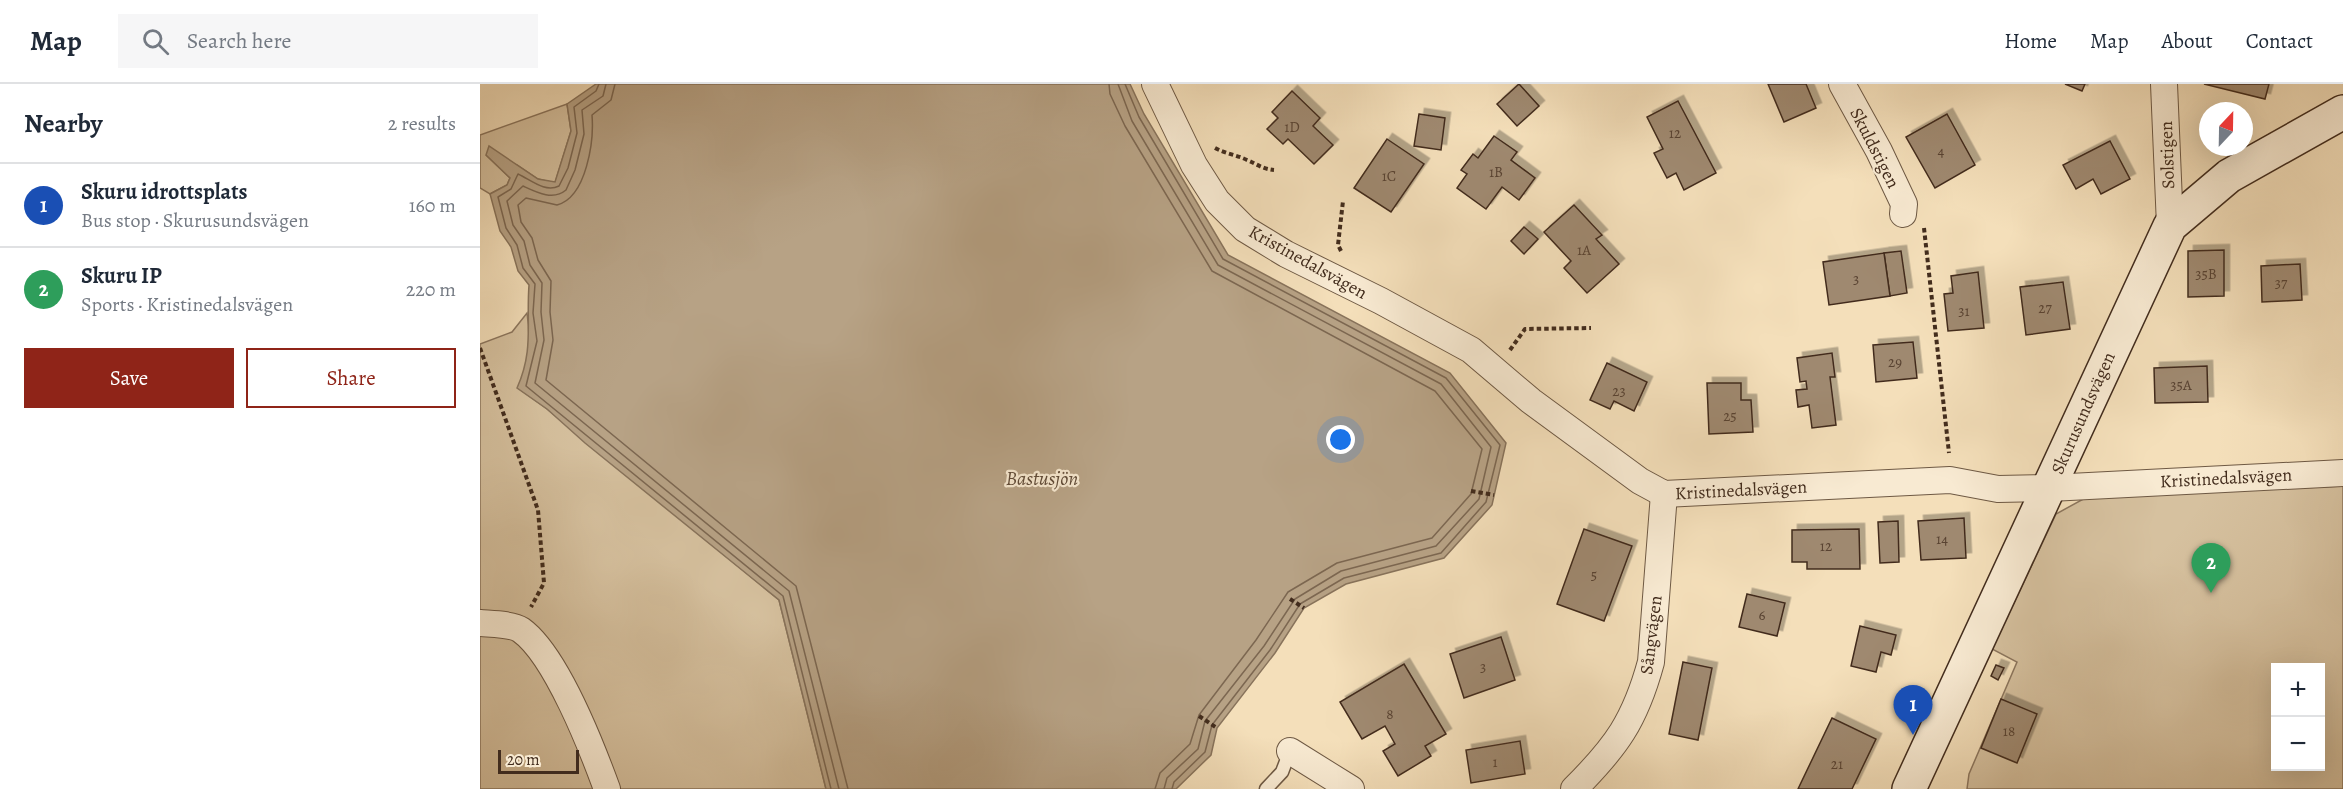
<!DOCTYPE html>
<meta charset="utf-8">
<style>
body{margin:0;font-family:Alegreya,serif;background:#f6f6f7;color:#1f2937}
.controls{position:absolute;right:18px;bottom:18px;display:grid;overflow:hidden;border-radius:0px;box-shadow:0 6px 24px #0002}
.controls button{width:54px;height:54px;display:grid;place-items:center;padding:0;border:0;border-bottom:2px solid #e0e1e3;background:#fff;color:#1f2937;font:30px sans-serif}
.compass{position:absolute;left:1719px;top:18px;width:54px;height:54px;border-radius:50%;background:#fff;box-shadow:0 6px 24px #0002;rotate:22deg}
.scale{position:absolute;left:18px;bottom:15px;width:81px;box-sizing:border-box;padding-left:6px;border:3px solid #422c1d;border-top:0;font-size:16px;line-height:21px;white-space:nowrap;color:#422c1d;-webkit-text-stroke:4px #f8ead2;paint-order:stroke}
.you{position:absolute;left:861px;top:356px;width:21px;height:21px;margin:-15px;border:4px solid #fff;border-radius:50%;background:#1a73e8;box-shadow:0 0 0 9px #1a73e833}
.badge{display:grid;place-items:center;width:39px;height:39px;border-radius:50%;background:#8f2418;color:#fff;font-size:20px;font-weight:700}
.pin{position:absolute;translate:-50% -50px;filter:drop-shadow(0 2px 3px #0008)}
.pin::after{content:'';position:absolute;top:32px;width:21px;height:18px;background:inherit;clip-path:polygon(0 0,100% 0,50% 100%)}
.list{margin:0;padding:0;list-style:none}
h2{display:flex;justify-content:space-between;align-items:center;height:78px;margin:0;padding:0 24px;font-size:26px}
h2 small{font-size:20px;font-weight:400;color:#747a83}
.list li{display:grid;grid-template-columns:39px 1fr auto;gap:18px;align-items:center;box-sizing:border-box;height:84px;padding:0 24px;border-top:2px solid #e0e1e3}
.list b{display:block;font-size:22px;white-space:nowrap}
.list p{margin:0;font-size:20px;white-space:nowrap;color:#747a83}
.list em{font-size:20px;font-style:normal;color:#747a83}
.actions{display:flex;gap:12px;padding:18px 24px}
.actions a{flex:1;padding:14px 0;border:2px solid #8f2418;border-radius:0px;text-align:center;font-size:21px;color:#8f2418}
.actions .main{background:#8f2418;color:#fff}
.icon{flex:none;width:33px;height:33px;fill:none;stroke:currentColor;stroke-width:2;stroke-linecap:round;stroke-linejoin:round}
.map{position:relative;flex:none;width:1863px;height:705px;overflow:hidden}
header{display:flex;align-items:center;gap:36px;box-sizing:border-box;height:84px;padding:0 30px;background:#fff;border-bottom:2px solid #e0e1e3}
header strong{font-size:28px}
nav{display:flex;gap:33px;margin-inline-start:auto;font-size:21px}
.search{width:420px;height:54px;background:#f6f6f7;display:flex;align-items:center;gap:15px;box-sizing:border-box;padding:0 21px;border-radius:0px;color:#747a83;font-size:22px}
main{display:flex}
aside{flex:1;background:#fff}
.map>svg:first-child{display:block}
.green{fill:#d6c19f;stroke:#8c765e;stroke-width:1.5;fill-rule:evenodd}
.water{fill:#b7a285;stroke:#88735b;stroke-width:1.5}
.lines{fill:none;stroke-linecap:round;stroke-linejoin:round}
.shore{stroke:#7c6751;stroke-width:1.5}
.building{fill:#9f896f;stroke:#422c1d;stroke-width:1.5;filter:url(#shadow)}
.lane-casing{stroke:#6e5944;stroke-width:15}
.street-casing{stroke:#6e5944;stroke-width:28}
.secondary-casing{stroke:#422c1d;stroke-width:36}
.path{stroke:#422c1d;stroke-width:4;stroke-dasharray:4.5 3;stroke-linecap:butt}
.lane{stroke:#f8ead2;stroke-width:12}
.street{stroke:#f8ead2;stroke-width:26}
.secondary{stroke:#f8ead2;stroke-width:33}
.labels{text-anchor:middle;stroke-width:4.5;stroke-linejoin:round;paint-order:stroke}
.number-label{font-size:15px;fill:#594332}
.street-label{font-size:18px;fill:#422c1d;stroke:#f8ead2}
.water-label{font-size:20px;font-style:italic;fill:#5f4a37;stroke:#f8ead2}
</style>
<header>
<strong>Map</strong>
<div class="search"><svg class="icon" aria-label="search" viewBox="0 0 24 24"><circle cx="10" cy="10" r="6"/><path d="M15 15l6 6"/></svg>Search here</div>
<nav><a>Home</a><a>Map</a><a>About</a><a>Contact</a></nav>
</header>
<main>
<aside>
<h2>Nearby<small>2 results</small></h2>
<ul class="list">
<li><span class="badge" style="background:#1a4fb4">1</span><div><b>Skuru idrottsplats</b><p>Bus stop · Skurusundsvägen</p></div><em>160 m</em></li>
<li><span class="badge" style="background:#2e9e5b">2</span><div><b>Skuru IP</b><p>Sports · Kristinedalsvägen</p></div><em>220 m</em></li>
</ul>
<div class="actions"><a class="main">Save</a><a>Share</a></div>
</aside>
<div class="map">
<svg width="1863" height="705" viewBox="0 0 1863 705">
<defs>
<filter id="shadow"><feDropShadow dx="5.5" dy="-5.5" stdDeviation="0" flood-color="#0004"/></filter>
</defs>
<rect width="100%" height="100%" fill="#f4dfba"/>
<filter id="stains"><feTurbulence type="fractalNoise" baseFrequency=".00333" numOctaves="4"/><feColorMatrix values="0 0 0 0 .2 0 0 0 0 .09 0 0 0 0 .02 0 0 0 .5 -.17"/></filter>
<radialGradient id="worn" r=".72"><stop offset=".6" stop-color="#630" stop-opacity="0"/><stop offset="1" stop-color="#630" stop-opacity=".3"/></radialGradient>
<g class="green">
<path d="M87,20l4,27 -16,52 -17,-4 -21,-14 -31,-10 24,23 -3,7 -17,9 -10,-6v-53z"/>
<path d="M47,229c4,27 2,50 -9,75l29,21 232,191 47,189h-346v-445l32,-12z"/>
<path d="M1863,402v303h-376l2,-15 48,-112 -25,-13 64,-135 31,-17zM1796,584h44v98h-44z"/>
</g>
<path class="water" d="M116,0h534l14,30 84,141 222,118 56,70 -14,62 -48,53 -98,26 -42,24 -29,45 -58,75 -6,27 -35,34h-350l-47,-189 -194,-157 -38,-34 -30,-21c17,-38 9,-64 12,-103l-11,-14 -7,-24 -11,-16 -10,-37 17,-9 3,-7 -24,-23 3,-9 49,33 17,3 16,-51 -4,-27z"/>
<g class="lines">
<g class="shore">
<path d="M119,0l-3,7 -22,16 3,26 -9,35 -9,18c-14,7 -28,-6 -41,-12l-7,15 -13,8 8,31 11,17 6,23 12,16 -2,29 4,28 -11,45 257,210 48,193"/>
<path d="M126,0l-3,12 -21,14 2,24 -9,36 -9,20c-13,11 -30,2 -43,-4l-16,15 6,24 11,16 6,24 12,18 -1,29 3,28 -9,43 254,208 50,198"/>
<path d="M135,0l-4,16 -19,15c2,25 -5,82 -35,90l-31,-7 -8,7 3,17 11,16 6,22 13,21 -1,31 3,28 -7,40 250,206 52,203"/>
<path d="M629,0l1,10 15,32 87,145 223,120 47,58 -11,45 -39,44 -95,25 -49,29 -32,48 -57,75 -9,29 -30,29 -5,16"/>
<path d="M638,0l14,37 86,144 223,119 50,63 -12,52 -43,47 -95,25 -46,28 -31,47 -59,75 -7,28 -31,29 -3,11"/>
<path d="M645,0l14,33 84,142 223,119 54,67 -14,57 -45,51 -97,25 -44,26 -30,46 -58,75 -7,27 -31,30 -2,7"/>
</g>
</g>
<g class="building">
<path d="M1039,0l20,22 -22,20 -20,-22z"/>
<path d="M1288,0h38l10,24 -32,14z"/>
<path d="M1585,0h20l-3,7z"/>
<path d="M1724,0h65l-4,15z"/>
<path d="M812,7l28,27 -7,8 20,19 -19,19 -26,-25 -5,5 -16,-15 11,-11 -6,-6z"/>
<path d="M1198,17l38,72 -32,17 -8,-17 -9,5 -13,-25 9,-4 -16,-32z"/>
<path d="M939,30l26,4 -4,32 -27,-4z"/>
<path d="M1467,30l28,51 -40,23 -29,-51z"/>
<path d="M1014,52l23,16 -6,8 24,18 -16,22 -17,-13 -16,22 -29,-21 10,-14 -6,-4 12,-16 5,4z"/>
<path d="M907,55l37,25 -33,48 -37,-24z"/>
<path d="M1630,57l20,38 -29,15 -8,-15 -17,10 -13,-24z"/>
<path d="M1094,121l28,30 -6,4 23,25 -32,29 -23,-25 7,-7 -27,-29z"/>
<path d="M1044,143l14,12 -14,15 -13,-13z"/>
<path d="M1744,166v46l-36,1v-46z"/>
<path d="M1421,167l6,42 -17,3 -6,-43z"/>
<path d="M1404,169l6,43 -61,9 -6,-43z"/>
<path d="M1820,180l2,36 -40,2 -1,-36z"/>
<path d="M1498,188l6,56 -36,3 -4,-37 9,-1 -2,-17z"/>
<path d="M1583,198l7,47 -44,6 -6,-48z"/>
<path d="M1433,258l4,36 -41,4 -3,-37z"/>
<path d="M1352,269l3,24h-5l6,48 -24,3 -3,-23 -11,2 -2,-17 11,-1 -1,-8 -6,1 -3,-24z"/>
<path d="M1127,279l40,19 -13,29 -20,-10 -4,8 -20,-9z"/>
<path d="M1727,282l1,36 -53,1 -1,-35z"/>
<path d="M1227,299h34v17h10l2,32 -44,2z"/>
<path d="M1484,434l2,40 -45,2 -3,-39z"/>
<path d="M1418,437l1,41 -19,1 -2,-41z"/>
<path d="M1104,445l48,17 -28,75 -47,-17z"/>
<path d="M1379,445l1,40h-53v-7h-15v-32z"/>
<path d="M1267,510l38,9 -8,33 -38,-9z"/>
<path d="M1380,542l36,9 -5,20 -10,-3 -5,20 -25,-6z"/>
<path d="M1021,553l14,43 -51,18 -14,-44z"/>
<path d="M1203,578l29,6 -14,72 -29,-6z"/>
<path d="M924,580l42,70 -21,12 6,10 -33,20 -15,-25 12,-7 -10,-18 -23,13 -22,-37z"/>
<path d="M1516,581l8,3 -6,12 -7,-4z"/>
<path d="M1521,615l36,15 -20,49 -36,-15z"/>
<path d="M1352,634l44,21 -24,50h-54z"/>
<path d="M1040,657l5,33 -54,9 -5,-33z"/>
</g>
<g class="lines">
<defs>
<path id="lane" d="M786,705l16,-17 8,-21"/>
<g id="street">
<path d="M675,0l39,81 23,36 28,28 41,25 95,47 90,49 60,51 109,80 24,13 286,-14 48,9 52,-1 293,-15"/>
<path d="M1362,0l37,67 25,53 -1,10"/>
<path d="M1684,0l6,142"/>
<path d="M0,539c11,1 32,1 41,7 35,25 71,118 86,159"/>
<path d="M810,667l61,38"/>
<path d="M1094,705c42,-42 61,-68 77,-127l13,-168"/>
</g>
<path id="secondary" d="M1429,705l261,-563 59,-50 114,-64"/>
</defs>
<use href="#lane" class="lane-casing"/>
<use href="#street" class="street-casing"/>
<use href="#secondary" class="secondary-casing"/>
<g class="path">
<path d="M735,64c11,6 22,7 32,12 10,4 15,9 27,10"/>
<path d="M1444,144l25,225"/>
<path d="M861,167l-3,-6 5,-44"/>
<path d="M0,264l58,162 6,73 -13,24"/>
<path d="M1030,266l15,-21 66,-1"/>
<path d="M991,407l23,4"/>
<path d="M810,515l14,9"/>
<path d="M719,632l18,12"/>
</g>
<use href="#lane" class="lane"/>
<use href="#street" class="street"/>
<use href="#secondary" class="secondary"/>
</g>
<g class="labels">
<g class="number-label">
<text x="812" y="48">1D</text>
<text x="1195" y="54">12</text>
<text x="1461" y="72">4</text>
<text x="1016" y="93">1B</text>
<text x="909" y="97">1C</text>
<text x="1104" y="171">1A</text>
<text x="1726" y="195">35B</text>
<text x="1376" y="200">3</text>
<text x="1801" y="204">37</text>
<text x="1565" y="229">27</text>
<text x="1484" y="232">31</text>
<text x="1415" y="283">29</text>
<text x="1701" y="306">35A</text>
<text x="1139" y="312">23</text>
<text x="1250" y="337">25</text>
<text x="1462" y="460">14</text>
<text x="1346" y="467">12</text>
<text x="1114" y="496">5</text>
<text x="1282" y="536">6</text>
<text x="1003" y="588">3</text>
<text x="910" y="635">8</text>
<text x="1529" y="652">18</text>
<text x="1015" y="683">1</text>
<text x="1357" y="685">21</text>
</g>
<g class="street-label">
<text transform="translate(1395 64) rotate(63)" y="6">Skuldstigen</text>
<text transform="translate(1687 71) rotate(-92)" y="6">Solstigen</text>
<text transform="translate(828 178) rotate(29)" y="6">Kristinedalsvägen</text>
<text transform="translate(1603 329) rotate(-66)" y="6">Skurusundsvägen</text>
<text transform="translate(1746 394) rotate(-3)" y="6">Kristinedalsvägen</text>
<text transform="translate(1261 406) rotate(-3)" y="6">Kristinedalsvägen</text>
<text transform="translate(1171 551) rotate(-83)" y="6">Sångvägen</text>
</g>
<g class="water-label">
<text x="562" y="401">Bastusjön</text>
</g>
</g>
<rect width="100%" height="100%" filter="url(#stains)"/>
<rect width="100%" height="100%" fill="url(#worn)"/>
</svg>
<div class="controls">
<button>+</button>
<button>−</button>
</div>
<svg class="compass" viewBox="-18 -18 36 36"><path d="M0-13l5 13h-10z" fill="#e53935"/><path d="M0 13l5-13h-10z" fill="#747a83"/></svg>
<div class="scale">20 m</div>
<div class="you"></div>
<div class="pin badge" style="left:1433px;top:651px;background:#1a4fb4">1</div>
<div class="pin badge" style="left:1731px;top:509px;background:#2e9e5b">2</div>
</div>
</main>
